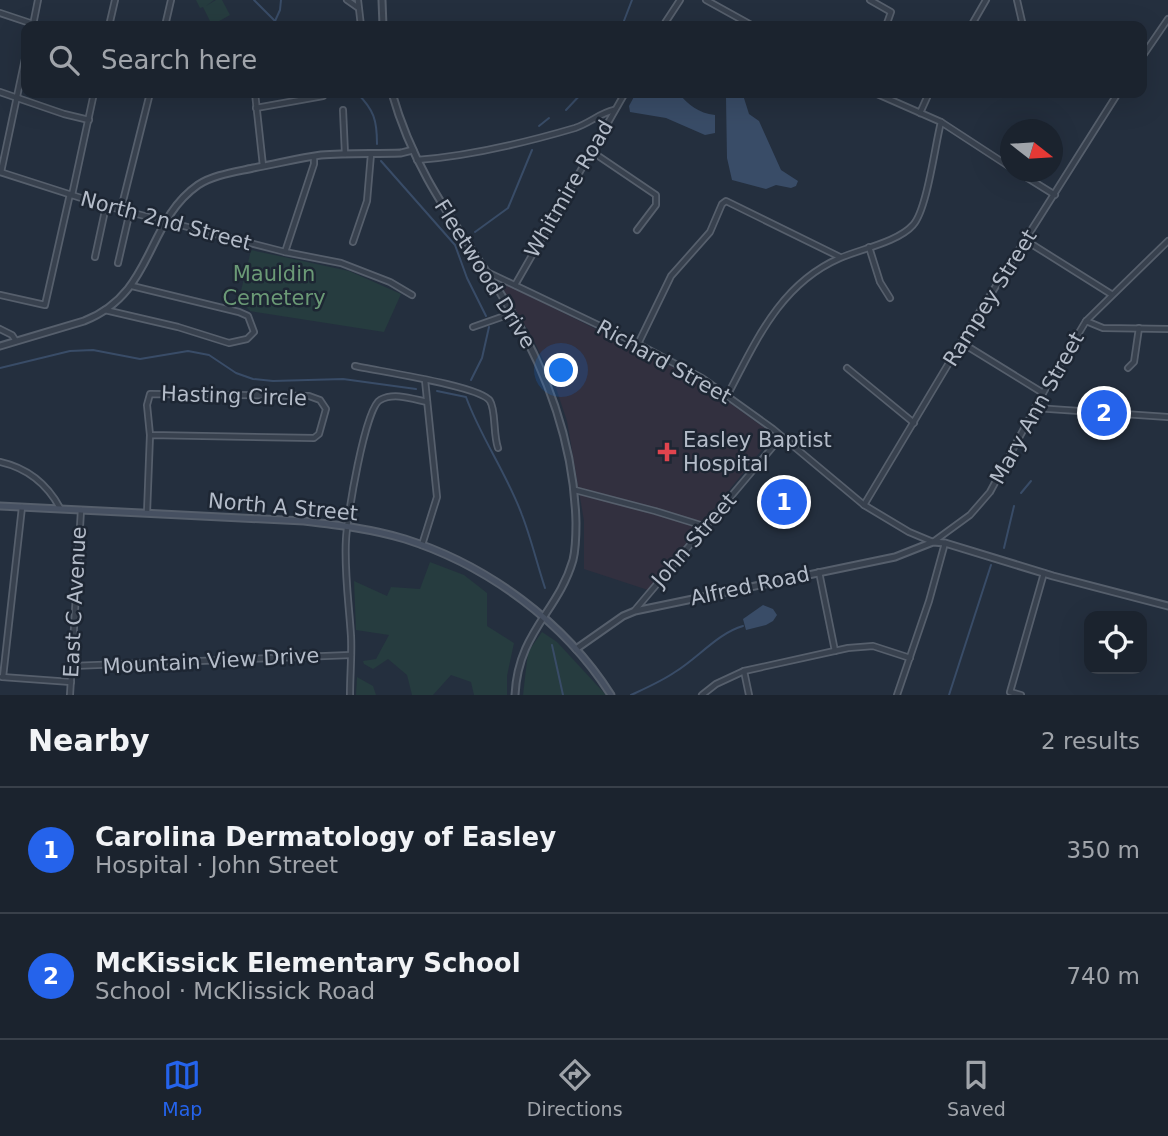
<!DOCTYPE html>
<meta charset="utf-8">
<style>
body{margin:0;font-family:"DejaVu Sans",sans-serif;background:#242b36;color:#f1f3f6}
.controls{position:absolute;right:21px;bottom:21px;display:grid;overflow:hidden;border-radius:14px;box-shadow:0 7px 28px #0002}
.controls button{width:63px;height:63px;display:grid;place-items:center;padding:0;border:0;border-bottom:2px solid #39404a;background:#1b232e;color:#f1f3f6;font:35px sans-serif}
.compass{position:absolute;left:1000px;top:119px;width:63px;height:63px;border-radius:50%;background:#1b232e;box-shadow:0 7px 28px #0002;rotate:107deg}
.you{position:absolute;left:562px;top:371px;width:24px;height:24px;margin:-18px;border:5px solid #fff;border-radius:50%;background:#1a73e8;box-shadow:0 0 0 10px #1a73e833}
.badge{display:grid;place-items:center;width:46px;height:46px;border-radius:50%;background:#2563eb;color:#fff;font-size:23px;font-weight:700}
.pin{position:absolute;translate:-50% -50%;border:4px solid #fff;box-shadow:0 2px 7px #0006}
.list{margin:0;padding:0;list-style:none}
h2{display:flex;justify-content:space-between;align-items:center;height:91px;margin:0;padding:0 28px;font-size:30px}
h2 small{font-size:23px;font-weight:400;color:#a0a4aa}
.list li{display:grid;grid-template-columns:46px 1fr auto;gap:21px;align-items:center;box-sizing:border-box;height:126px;padding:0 28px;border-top:2px solid #39404a}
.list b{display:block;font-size:26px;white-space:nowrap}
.list p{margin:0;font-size:23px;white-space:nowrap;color:#a0a4aa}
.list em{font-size:23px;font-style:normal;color:#a0a4aa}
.icon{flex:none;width:38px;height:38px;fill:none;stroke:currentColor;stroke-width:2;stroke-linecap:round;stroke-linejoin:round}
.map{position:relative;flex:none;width:1168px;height:695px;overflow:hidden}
.search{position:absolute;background:#1b232e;box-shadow:0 7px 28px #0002;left:21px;right:21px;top:21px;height:77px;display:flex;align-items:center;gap:18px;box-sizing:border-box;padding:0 24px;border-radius:14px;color:#a0a4aa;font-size:26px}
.sheet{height:343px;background:#1b232e}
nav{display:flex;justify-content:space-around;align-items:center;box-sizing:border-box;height:98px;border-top:2px solid #39404a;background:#1b232e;font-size:19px;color:#a0a4aa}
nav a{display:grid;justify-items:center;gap:4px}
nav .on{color:#2563eb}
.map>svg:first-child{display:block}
.medical{fill:#32303f}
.green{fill:#263c3f}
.water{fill:#394c67}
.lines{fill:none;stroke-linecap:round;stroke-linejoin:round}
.stream{stroke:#394c67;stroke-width:2}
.minor-casing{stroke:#565f6c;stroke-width:8}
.tertiary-casing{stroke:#565f6c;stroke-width:9}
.secondary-casing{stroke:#565f6c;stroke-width:9}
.minor{stroke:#38414e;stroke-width:4.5}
.tertiary{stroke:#38414e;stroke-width:5}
.secondary{stroke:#465061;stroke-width:5}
.health-dot{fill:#e0444e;stroke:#1d2633;stroke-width:2.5}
.labels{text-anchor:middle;stroke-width:5;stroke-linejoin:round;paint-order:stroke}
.street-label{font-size:21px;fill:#b4bcc9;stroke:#1d2633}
.park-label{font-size:21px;fill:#6b9a76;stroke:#1d2633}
.poi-label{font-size:21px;fill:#b4bcc9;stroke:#1d2633;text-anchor:start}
</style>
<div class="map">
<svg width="1168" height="695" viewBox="0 0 1168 695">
<rect width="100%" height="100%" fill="#242f3e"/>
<path class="medical" d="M507,285l190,94 77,56 -126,155 -64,-21v-48l-17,-100 -13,-39 -22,-45 -30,-50z"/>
<g class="green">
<path d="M196,0h18l-8,6 10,-6h6l8,15 -18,10 -9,-18 -3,1z"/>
<path d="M251,250l98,21 52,23 -17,38 -134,-21 -11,-12z"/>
<path d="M430,562l34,13 23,18v33l27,17 -7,33v19h-33l-3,-13 -20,-7 -18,20h-21l-5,-20 -19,-16 -15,10 -9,-5 -1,-3 13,-2 13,-24 -33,-5 -2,-49 33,15 4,-9 29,2z"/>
<path d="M542,632l15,10 49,53h-83l5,-43z"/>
<path d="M357,677l16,9 3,9h-20z"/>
</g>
<g class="water">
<path d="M636,93h42c11,12 20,20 37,22v18l-10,2 -39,-17 -36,-6 -1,-6z"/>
<path d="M736,94l7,1 6,19 10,7 22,49 17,11 -2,5 -5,2 -15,-3 -10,4 -34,-9 -5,-22 -1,-60z"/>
<path d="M763,605l10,4 4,6 -4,6 -7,4 -20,5 -3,-11z"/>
</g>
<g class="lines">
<g class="stream">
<path d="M254,0l26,26"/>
<path d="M275,21l5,-11 1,-10"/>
<path d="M622,26l10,-26"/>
<path d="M357,93c17,17 20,27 20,51"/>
<path d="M566,110l16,-17"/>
<path d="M539,126l10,-8"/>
<path d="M381,161l74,84 12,33 19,38"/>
<path d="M475,232l33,-24 24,-58"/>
<path d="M0,368l70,-17 23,-1 47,9 48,-8 21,4 27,18 17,6 20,2 70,-2 73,10"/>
<path d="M471,380l11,-22 7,-31"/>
<path d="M437,391l29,6c15,41 41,77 56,118 9,23 15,49 23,73"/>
<path d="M1021,493l10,-12"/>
<path d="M1004,548l10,-42"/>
<path d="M552,645l11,50"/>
<path d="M631,695c15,-7 31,-14 44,-23 23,-14 43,-39 68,-46"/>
<path d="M949,695l42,-130"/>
</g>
<defs>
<g id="minor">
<path d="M347,0l10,7"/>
<path d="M358,0l3,26"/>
<path d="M706,0l47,26"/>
<path d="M870,0l21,12 -5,14"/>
<path d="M1017,0l6,26"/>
<path d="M0,13l39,13"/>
<path d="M33,25l5,-25"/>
<path d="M109,26l6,-26"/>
<path d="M165,26l6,-26"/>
<path d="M663,26l17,-26"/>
<path d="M971,26l15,-26"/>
<path d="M1142,57l26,-38"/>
<path d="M0,92l64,22 25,6"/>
<path d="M255,93l8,73"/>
<path d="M875,93l66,29 69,45"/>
<path d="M256,108l67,-12"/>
<path d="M343,110l2,44"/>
<path d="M920,113l9,-20"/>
<path d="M591,151l65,44v10l-19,25"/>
<path d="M417,160c54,-4 107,-17 158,-32 15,-5 25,-15 39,-18"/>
<path d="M0,172l106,34 179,46 56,11 49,19 22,13"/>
<path d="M1,172l25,-118"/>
<path d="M1018,172l37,23"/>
<path d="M72,195l22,-102"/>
<path d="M121,209l29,-116"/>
<path d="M1025,240l86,54"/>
<path d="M353,242l14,-41 4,-47"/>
<path d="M869,247l11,35 10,16"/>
<path d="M285,252l29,-88v-7"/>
<path d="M95,257l11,-51"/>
<path d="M118,263l12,-52"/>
<path d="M487,272l151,72 64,34 71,51 91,76 45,27 24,10 37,-27 20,-23 53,-99 43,-72 82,-80"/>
<path d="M515,285l110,-192"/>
<path d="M0,295l45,10 25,-111"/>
<path d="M105,310l73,17 51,16 18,-4 7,-7 -6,-16 -9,-4 -107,-26"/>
<path d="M1086,321l17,7 65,1"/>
<path d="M473,327l40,-14"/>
<path d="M0,329l12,6 4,6"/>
<path d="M962,343l81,50"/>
<path d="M638,344l33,-68 39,-44 12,-28 4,-3 114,56"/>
<path d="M355,366c22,5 126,20 135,35 6,9 3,33 8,47"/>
<path d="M847,368l67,55"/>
<path d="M1128,368l6,-6 5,-34"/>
<path d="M727,396c29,-55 53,-112 113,-138 21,-9 58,-16 73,-33 14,-15 22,-80 28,-103"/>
<path d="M1035,408l133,9"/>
<path d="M0,462c27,6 47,22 60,46"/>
<path d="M575,490l80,21 52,16"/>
<path d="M864,505l113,-189 141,-223"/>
<path d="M147,513l3,-78 -3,-30 3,-11 159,2 11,4 6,9 -7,25 -5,4 -164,-3"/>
<path d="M422,545l15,-48 -12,-117"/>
<path d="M819,572l16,79"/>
<path d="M635,610l146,-173"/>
<path d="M72,666l279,-11"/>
<path d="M744,671l5,24"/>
<path d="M2,677l69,5"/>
<path d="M3,677l19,-170"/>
<path d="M70,695l11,-185"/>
<path d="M350,695c0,-20 2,-40 1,-59 -2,-32 -7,-65 -5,-97 1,-21 19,-131 34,-139 14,-8 33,-1 47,2"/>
<path d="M702,695l14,-11 28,-13 104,-23 25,-2 37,12"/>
<path d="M897,695l32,-94 16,-58"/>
<path d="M1021,695l-11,-3 34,-119"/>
</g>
<g id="tertiary">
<path d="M382,0l1,26"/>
<path d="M392,93c20,71 54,118 94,178 51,75 88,160 90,252 0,12 0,25 -3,37 -15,52 -55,72 -58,135"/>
<path d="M0,346l84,-25c71,-28 61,-99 114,-136 15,-10 37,-13 55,-17 23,-4 45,-10 68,-13 27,-2 53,-1 80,-2l12,-3"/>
<path d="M576,649l47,-33 12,-5 260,-54 38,-15 12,1 108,33 115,30"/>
</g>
<path id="secondary" d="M0,506l304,15c34,4 68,8 101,18 82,26 160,83 206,156"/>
</defs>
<use href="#minor" class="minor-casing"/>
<use href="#tertiary" class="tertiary-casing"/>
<use href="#secondary" class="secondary-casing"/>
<use href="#minor" class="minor"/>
<use href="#tertiary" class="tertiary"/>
<use href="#secondary" class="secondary"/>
</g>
<path class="health-dot" d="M663.5 441.5h7v7h7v7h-7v7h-7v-7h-7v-7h7z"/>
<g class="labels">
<g class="street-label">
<text transform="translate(569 189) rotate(-60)" y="7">Whitmire Road</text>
<text transform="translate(166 221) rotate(15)" y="7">North 2nd Street</text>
<text transform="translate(485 274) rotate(58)" y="7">Fleetwood Drive</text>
<text transform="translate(990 298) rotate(-58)" y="7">Rampey Street</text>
<text transform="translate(664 362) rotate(29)" y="7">Richard Street</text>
<text transform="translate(234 396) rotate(2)" y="7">Hasting Circle</text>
<text transform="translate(1037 408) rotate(-61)" y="7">Mary Ann Street</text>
<text transform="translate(283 507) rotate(5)" y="7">North A Street</text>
<text transform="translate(694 540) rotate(-49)" y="7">John Street</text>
<text transform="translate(750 586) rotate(-12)" y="7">Alfred Road</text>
<text transform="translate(75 602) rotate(-87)" y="7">East C Avenue</text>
<text transform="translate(211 661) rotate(-3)" y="7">Mountain View Drive</text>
</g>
<g class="park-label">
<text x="274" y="281">Mauldin<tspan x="274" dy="24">Cemetery</tspan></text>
</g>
<g class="poi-label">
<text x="683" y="447">Easley Baptist<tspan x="683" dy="24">Hospital</tspan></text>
</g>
</g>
</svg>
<div class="controls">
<button><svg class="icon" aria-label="locate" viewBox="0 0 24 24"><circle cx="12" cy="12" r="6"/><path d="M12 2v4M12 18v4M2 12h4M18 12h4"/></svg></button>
</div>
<svg class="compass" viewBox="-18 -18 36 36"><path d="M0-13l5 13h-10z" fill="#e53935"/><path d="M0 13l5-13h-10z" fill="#a0a4aa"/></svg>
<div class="you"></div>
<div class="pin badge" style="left:784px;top:502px">1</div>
<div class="pin badge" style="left:1104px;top:413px">2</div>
<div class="search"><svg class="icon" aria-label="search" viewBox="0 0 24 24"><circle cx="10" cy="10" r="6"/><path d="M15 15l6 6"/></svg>Search here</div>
</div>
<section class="sheet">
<h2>Nearby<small>2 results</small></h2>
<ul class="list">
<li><span class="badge">1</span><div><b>Carolina Dermatology of Easley</b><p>Hospital · John Street</p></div><em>350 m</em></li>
<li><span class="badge">2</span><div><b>McKissick Elementary School</b><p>School · McKlissick Road</p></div><em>740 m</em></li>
</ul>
</section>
<nav>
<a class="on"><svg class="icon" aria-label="map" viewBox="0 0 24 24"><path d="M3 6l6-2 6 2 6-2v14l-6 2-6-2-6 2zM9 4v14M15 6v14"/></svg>Map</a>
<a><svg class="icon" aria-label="directions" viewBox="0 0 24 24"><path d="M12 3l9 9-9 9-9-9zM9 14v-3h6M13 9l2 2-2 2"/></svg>Directions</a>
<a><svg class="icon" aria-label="saved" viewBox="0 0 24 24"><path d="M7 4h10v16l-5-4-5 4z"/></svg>Saved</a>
</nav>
